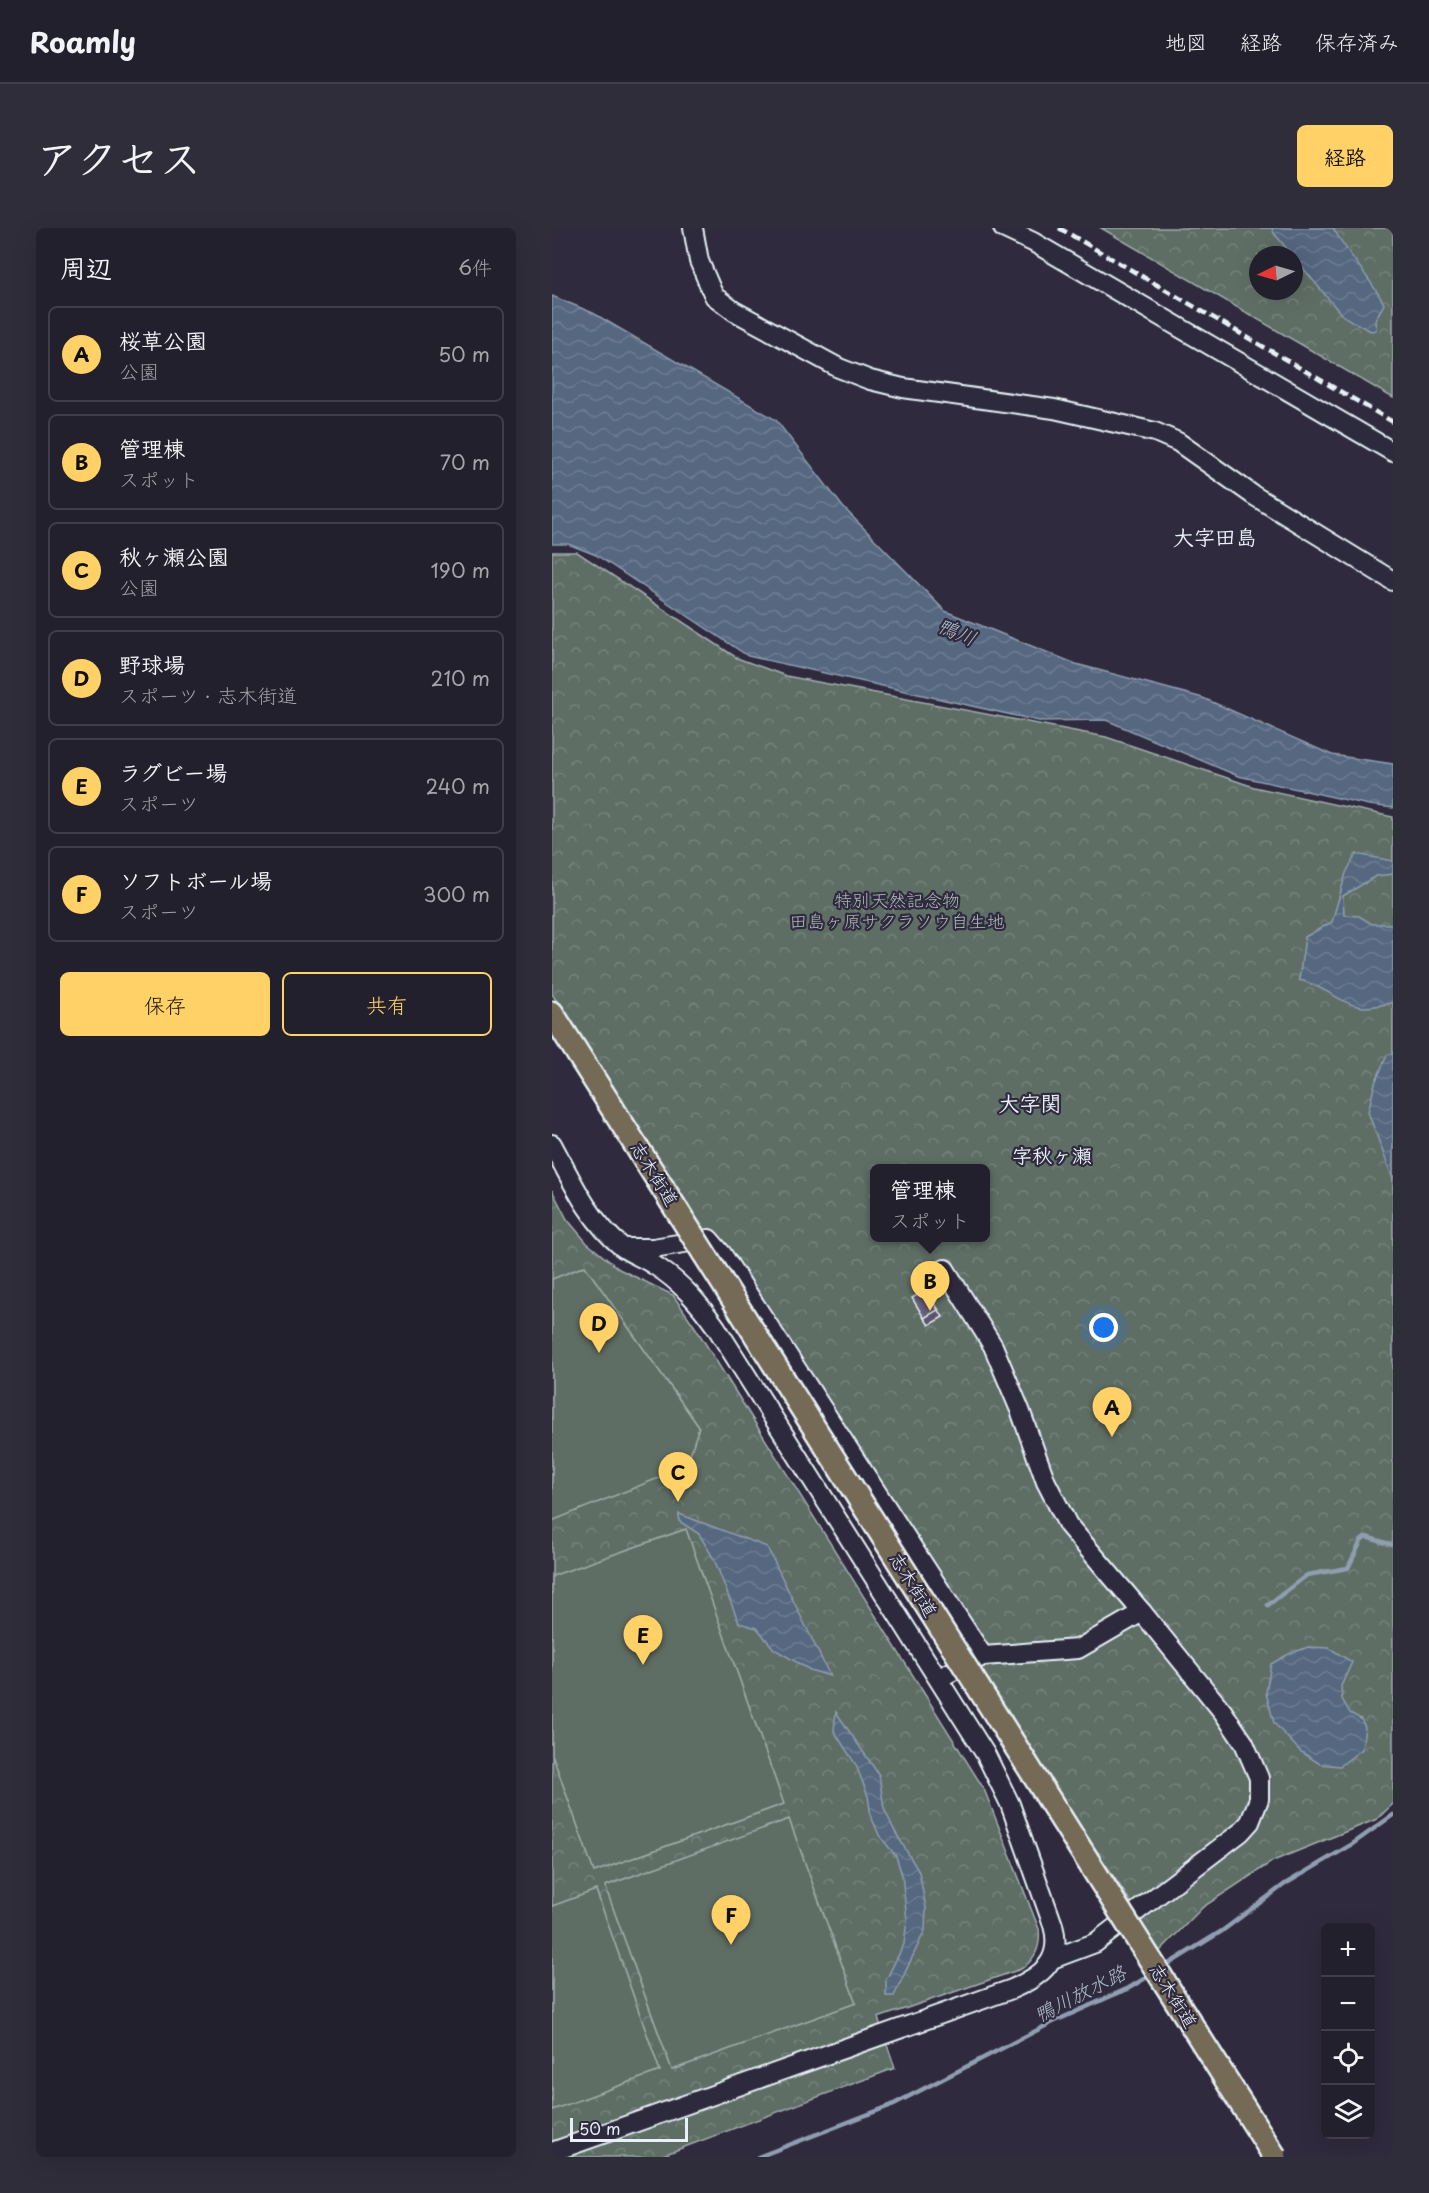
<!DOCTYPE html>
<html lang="ja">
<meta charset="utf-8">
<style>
body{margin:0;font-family:"Playpen Sans","Klee One",sans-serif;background:#2f2d3a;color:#f1f3f6}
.controls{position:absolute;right:18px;bottom:18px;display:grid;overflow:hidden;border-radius:9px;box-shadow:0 6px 24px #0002}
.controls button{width:54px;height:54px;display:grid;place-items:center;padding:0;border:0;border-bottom:2px solid #403e4a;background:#23202e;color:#f1f3f6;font:30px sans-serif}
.compass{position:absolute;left:697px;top:18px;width:54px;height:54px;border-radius:50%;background:#23202e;box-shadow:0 6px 24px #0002;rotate:265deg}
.scale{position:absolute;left:18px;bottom:15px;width:118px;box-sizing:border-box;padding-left:6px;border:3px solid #e8f1f8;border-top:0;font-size:16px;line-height:21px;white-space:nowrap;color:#e8f1f8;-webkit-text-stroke:4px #2f2a3d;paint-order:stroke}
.you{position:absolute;left:552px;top:1100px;width:21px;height:21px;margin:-15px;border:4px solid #fff;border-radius:50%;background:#1a73e8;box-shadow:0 0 0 9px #1a73e833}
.badge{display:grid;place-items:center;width:39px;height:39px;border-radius:50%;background:#ffd166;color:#111;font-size:20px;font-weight:700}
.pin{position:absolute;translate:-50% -50px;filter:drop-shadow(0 2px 3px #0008)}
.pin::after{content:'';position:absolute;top:32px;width:21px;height:18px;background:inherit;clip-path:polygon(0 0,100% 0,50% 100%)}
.popup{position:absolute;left:318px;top:936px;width:120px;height:78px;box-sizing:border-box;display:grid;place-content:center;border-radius:9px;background:#23202e;filter:drop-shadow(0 2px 4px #0005);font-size:20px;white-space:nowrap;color:#a3a3aa}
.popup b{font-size:22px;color:#f1f3f6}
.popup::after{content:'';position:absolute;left:50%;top:100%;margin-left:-12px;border:12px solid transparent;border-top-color:#23202e}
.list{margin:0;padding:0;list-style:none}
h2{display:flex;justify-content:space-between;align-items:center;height:78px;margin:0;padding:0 24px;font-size:26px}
h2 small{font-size:20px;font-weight:400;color:#a3a3aa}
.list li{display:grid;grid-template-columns:39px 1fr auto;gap:18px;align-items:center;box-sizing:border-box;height:96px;margin:0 12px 12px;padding:0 12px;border:2px solid #403e4a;border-radius:9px}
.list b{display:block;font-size:22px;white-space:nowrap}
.list p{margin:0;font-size:20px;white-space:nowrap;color:#a3a3aa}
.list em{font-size:20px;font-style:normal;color:#a3a3aa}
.actions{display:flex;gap:12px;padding:18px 24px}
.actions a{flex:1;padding:14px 0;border:2px solid #ffd166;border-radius:9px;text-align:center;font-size:21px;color:#ffd166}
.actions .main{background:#ffd166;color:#111}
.icon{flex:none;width:33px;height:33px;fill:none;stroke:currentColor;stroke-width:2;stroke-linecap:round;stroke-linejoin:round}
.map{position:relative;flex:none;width:841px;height:1929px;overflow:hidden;border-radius:9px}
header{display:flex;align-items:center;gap:36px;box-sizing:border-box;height:84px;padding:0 30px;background:#23202e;border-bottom:2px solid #403e4a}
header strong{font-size:28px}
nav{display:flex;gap:33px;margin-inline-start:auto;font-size:21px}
.intro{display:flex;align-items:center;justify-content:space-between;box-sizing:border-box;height:144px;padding:0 36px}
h1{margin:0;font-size:42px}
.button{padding:15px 27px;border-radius:9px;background:#ffd166;color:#111;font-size:21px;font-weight:700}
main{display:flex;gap:36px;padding:0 36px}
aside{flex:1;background:#23202e;border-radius:9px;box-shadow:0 6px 24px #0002}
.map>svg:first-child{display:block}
.park{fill:url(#park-crowns);stroke:#a3b0ae;stroke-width:1.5;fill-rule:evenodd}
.pitch{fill:#5e6e65;stroke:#a3b0ae;stroke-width:1.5}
.water{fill:url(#water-waves);stroke:#8f9eb0;stroke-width:1.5}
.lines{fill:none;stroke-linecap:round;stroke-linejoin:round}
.stream{stroke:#8f9eb0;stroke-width:4.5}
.minor-casing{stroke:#e8f1f8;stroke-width:22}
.major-casing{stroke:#e8f1f8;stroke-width:27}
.minor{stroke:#2f2a3d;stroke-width:18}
.major{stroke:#746b55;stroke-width:22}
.rail{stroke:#e8f1f8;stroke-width:4.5;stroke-dasharray:9 4.5;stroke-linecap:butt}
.major-bridge-casing{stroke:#e8f1f8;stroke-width:27;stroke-linecap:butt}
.major-bridge{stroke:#746b55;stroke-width:22}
.wall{fill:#5b556c;stroke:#e8f1f8;stroke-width:1.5}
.building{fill:#6a637e;stroke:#e8f1f8;stroke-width:1.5}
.labels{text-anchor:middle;stroke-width:4.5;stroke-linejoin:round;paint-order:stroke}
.park-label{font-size:18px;fill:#aab6b6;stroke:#2f2a3d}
.street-label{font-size:18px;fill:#e8f1f8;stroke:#2f2a3d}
.water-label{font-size:20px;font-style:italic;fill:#adbac8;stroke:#2f2a3d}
.neighbourhood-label{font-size:20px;font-weight:bold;fill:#e8f1f8;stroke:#2f2a3d}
.quarter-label{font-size:21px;font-weight:bold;fill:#e8f1f8;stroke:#2f2a3d}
</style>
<header>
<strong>Roamly</strong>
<nav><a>地図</a><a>経路</a><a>保存済み</a></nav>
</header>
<div class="intro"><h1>アクセス</h1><a class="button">経路</a></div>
<main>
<aside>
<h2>周辺<small>6件</small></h2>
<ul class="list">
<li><span class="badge">A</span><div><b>桜草公園</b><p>公園</p></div><em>50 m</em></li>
<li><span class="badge">B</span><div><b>管理棟</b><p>スポット</p></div><em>70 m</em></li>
<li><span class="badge">C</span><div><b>秋ヶ瀬公園</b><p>公園</p></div><em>190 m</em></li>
<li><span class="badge">D</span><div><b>野球場</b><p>スポーツ · 志木街道</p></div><em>210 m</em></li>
<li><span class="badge">E</span><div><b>ラグビー場</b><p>スポーツ</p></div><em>240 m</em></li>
<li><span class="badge">F</span><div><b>ソフトボール場</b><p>スポーツ</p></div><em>300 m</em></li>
</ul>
<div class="actions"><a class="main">保存</a><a>共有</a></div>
</aside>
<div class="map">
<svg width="841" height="1929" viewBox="0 0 841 1929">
<defs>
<pattern id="park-crowns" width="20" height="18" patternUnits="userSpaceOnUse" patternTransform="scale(1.5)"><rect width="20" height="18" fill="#5e6e65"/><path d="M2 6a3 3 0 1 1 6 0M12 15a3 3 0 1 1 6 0" fill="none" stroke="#75837c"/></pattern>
<pattern id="water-waves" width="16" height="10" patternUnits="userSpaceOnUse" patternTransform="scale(1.5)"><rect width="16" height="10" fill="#546780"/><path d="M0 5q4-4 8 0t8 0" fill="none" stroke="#6d7d93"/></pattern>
</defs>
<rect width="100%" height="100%" fill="#2f2a3d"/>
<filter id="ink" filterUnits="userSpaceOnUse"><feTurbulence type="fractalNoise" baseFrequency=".0167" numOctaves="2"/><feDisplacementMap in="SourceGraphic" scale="12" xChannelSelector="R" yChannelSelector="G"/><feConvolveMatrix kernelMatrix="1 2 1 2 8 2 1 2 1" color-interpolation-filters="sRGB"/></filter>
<g filter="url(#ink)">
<g class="park">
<path d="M549,0h292v170zM706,27h36v36h-36z"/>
<path d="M0,324h25l160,106 49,18 320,61 148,50 139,30v987l-16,15 -104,42 -70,46 -45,46 -30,-55 -115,-172 -362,-578 -99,-154zM322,940h112v70h-112z"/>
<path d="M0,962l15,29 20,24 32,26 54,26 22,32 289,462 55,140c2,17 -4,31 -18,40l-143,49 17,50 -237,89h-106z"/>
</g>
<g class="pitch">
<path d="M33,1038l114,161 -13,40 -134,54v-242z"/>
<path d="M134,1301l98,275 -190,68 -42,-118v-178z"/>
<path d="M237,1591l67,184 -184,67 -67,-184z"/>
<path d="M44,1662l64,181 -108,39v-204z"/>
</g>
<g class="water">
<path d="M720,0h61c15,27 37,49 51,76l-9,16 1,10 -5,1 -18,-9 -12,-8 -67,-81z"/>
<path d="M0,68l41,17 183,107 67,87 102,104 131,53 127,34 129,57 61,9v44l-24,-3 -131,-29 -132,-56 -67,1 -291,-65 -152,-101 -28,-11h-16z"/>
<path d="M804,626l37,7v13l-17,2 -33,20 1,19 15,1 13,8h21v79c-9,1 -19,4 -28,4 -21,0 -43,-23 -66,-27l6,-43 27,-15 14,-49z"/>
<path d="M841,825v126l-25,-67 7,-29 12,-28z"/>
<path d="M127,1286l88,33 63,129 -20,-6 -36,-21 -17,-21 -18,-5 -25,-64 -15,-25 -20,-13z"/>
<path d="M756,1419l21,1 23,14 -11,24 1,13 8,14 11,6 4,8 -3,22 -22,17 -20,-2 -20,-13 -26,-28 -8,-30 5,-29 16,-9z"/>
<path d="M284,1484l43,63 5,33 10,22 25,42 7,36 -1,22 -31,66h-8v-16l18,-36 3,-24 -5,-45 -6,-19 -17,-21 -8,-19 -3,-20 -12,-31 -22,-34z"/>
</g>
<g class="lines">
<g class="stream">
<path d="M716,1377l39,-30 41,-7 13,-27 5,-4 27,8"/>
<path d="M610,1740l60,-37 63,-47 66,-39 42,-30"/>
<path d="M206,1929l134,-52 161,-83 76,-34 23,-14"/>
</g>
<defs>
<g id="minor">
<path d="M141,0l6,33 15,35 20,15 105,57 31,12 33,8 151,21 101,23 23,10 75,53 140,86"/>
<path d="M451,0l30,14 360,210"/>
<path d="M0,916c20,37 36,75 70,103 9,7 22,11 32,18 26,16 44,37 62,62l270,428 24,49 43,121c10,35 -11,51 -41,64l-460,163"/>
<path d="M73,1020h28l56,-9 13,15 261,402"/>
<path d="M393,1041l48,77 27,64 26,72 22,43 74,87 81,100 21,31 15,35v21l-9,23 -9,10 -146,111 -43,16"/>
<path d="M387,1450l44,-22 95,-7 64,-37"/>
</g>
<path id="major" d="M0,785l88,139"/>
</defs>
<use href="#minor" class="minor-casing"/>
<use href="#major" class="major-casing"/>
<use href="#minor" class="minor"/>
<use href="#major" class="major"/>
<path class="rail" d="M507,0l334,194"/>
<defs>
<path id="major-bridge" d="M88,924l635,1005"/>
</defs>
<use href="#major-bridge" class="major-bridge-casing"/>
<use href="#major-bridge" class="major-bridge"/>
</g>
<path class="wall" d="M379,1069l12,20 -14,8 -5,-7z"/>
<path class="building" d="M374,1062l12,20 -14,8 -12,-20z"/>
</g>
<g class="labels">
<g class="park-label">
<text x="345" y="679">特別天然記念物<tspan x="345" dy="21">田島ヶ原サクラソウ自生地</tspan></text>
</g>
<g class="street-label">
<text transform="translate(102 946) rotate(58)" y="6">志木街道</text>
<text transform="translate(361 1357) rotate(58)" y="6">志木街道</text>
<text transform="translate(621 1768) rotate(58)" y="6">志木街道</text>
</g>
<g class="water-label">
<text transform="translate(405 404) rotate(23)" y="7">鴨川</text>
<text transform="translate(528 1766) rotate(-27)" y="7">鴨川放水路</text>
</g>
<g class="neighbourhood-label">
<text x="500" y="935">字秋ヶ瀬</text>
</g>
<g class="quarter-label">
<text x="663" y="317">大字田島</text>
<text x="478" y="883">大字関</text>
</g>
</g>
</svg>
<div class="controls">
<button>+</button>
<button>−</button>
<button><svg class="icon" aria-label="locate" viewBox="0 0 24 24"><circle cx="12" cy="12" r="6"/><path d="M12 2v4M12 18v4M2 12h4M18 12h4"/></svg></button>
<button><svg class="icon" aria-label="layers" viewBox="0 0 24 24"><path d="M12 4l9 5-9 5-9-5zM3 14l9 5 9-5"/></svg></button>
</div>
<svg class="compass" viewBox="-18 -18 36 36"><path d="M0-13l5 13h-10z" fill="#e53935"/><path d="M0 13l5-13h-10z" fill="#a3a3aa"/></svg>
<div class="scale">50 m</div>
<div class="you"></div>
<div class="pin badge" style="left:560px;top:1209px">A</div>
<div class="pin badge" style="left:378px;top:1083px">B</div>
<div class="popup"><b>管理棟</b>スポット</div>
<div class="pin badge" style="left:126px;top:1274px">C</div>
<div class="pin badge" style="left:47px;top:1125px">D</div>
<div class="pin badge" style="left:91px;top:1437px">E</div>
<div class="pin badge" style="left:179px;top:1717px">F</div>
</div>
</main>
